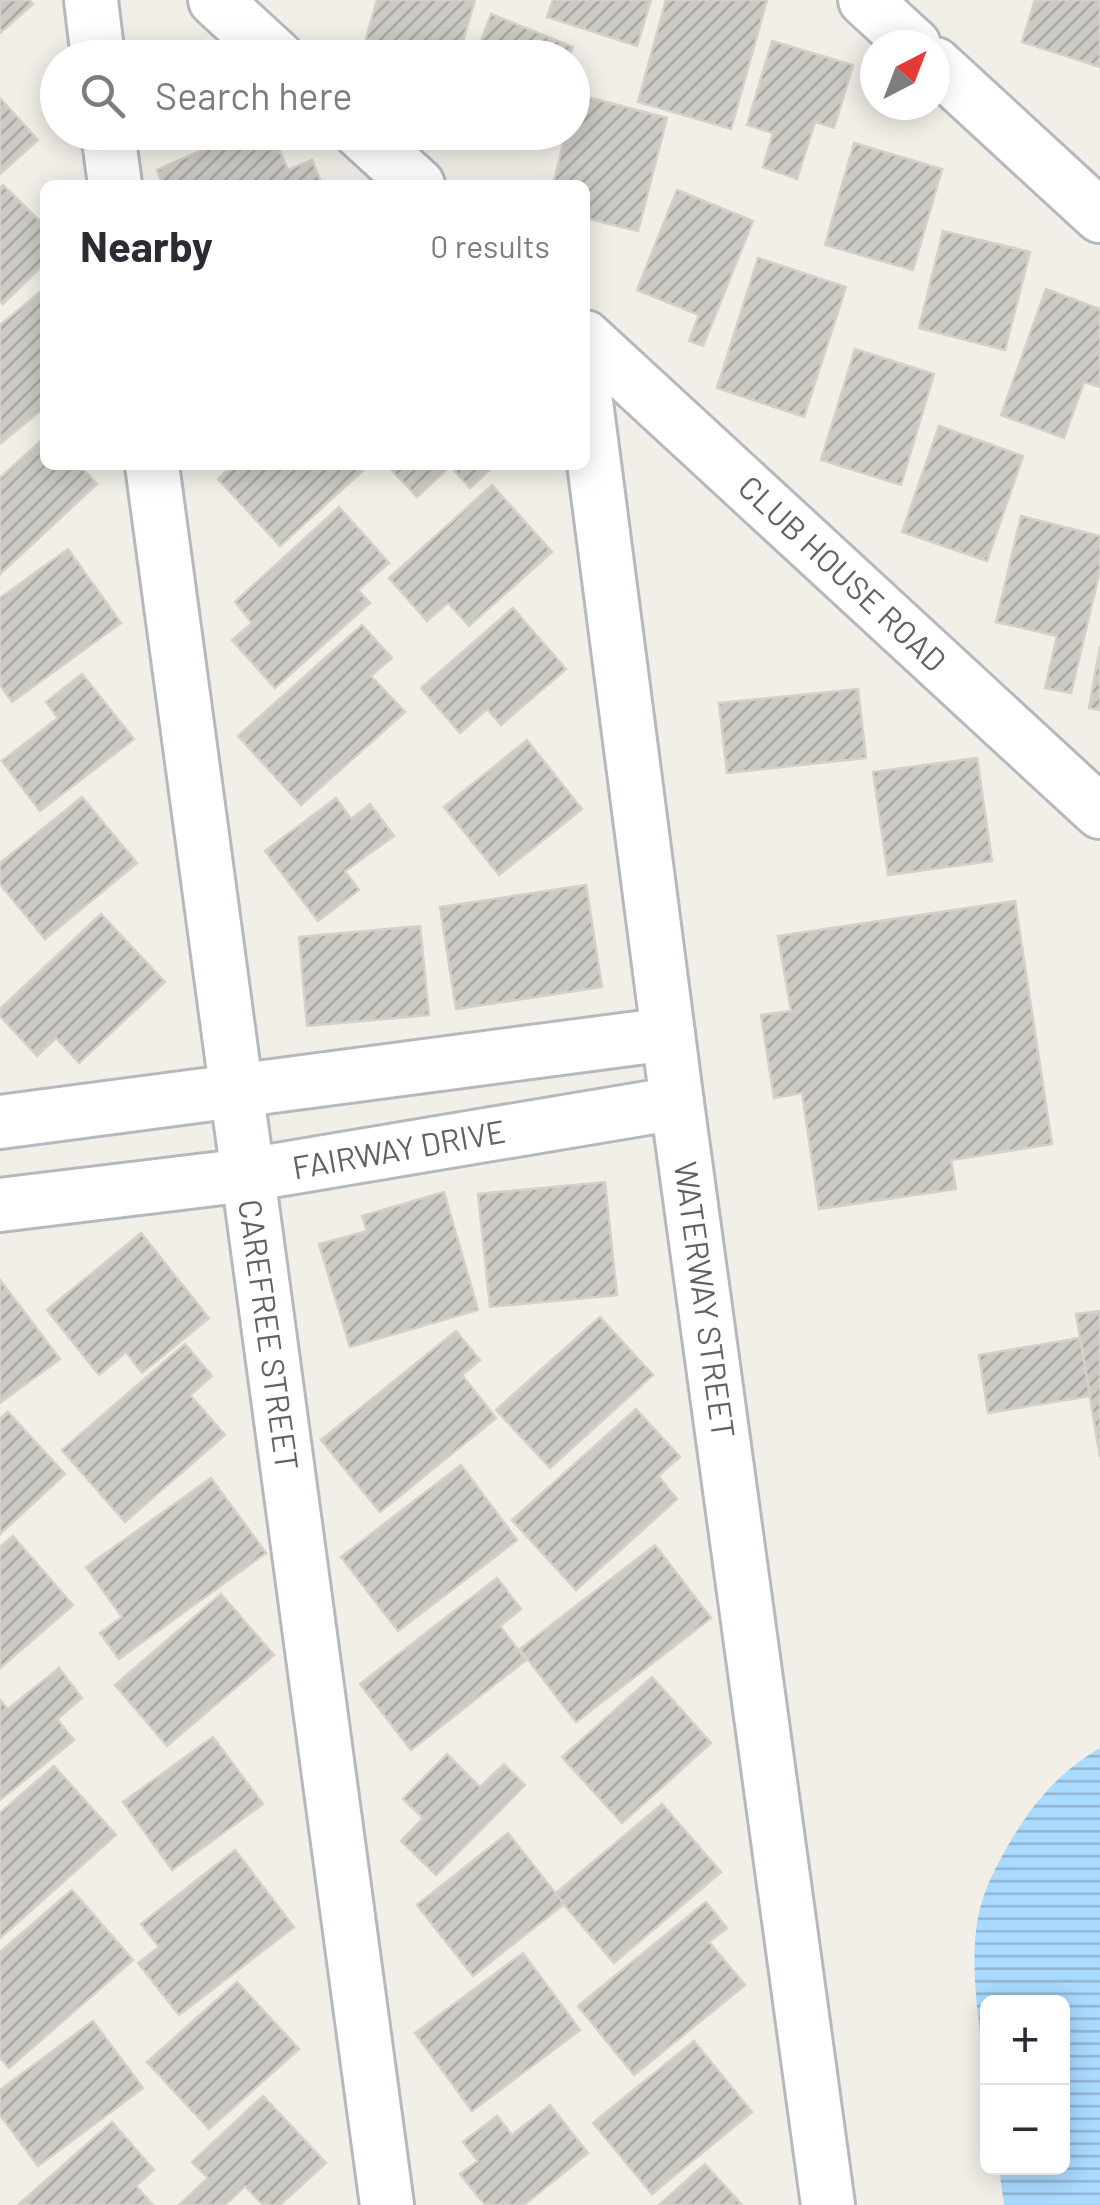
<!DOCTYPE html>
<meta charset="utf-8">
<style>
body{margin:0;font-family:Barlow,sans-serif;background:#f7f7f7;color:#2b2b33}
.controls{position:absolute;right:30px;bottom:30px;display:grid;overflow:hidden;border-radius:15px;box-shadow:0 5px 25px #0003}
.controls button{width:90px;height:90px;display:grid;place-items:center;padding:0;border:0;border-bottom:2px solid #e1e1e2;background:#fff;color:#2b2b33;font:50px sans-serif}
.compass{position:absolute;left:860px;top:30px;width:90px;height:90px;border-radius:50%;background:#fff;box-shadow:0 5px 25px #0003;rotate:42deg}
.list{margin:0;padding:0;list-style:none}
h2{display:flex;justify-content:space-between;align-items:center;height:130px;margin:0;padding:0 40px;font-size:42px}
h2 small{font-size:32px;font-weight:400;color:#7c7c81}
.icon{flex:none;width:55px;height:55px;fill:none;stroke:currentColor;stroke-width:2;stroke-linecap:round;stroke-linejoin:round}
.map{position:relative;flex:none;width:1100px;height:2205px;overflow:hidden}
.search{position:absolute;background:#fff;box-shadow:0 5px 25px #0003;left:40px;top:40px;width:550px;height:110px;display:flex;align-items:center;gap:25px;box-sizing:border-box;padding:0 35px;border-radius:55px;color:#7c7c81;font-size:38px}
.panel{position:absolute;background:#fff;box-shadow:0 5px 25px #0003;left:40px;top:180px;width:550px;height:290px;border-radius:15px}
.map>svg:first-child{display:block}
.water{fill:url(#water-rules)}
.building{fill:url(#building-hatch);stroke:#d6d1c6;stroke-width:2.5}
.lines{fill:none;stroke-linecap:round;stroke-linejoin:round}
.minor-casing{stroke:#b5b8bc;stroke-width:58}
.minor{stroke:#fff;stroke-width:52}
.labels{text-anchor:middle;stroke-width:8;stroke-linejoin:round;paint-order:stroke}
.street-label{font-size:32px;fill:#5f6368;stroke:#fff}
</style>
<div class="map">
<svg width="1100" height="2205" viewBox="0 0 1100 2205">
<defs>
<pattern id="water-rules" width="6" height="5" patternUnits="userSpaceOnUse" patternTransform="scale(2.5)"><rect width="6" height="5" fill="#aadaff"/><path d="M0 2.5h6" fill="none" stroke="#8eb4d2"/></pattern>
<pattern id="building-hatch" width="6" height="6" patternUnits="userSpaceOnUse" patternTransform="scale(2.5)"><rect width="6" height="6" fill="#cccac5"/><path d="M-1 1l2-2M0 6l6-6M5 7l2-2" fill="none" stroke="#a9a8a4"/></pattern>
</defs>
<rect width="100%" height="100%" fill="#f1efe8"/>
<path class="water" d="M1100,1748v457h-96l-5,-37h63v-166h-74l-1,81c-7,-55 -22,-131 -4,-185 8,-24 22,-48 35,-69 22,-34 47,-61 82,-81z"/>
<g class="building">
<path d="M0,0h29l4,4 -33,29z"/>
<path d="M377,0h98l-17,58h-41l-52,-16z"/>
<path d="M553,0h98l-14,46 -90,-29z"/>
<path d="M666,0h101l-36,129 -93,-27z"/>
<path d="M1035,0h65v67l-78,-25z"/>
<path d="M491,14l82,33 -4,11h-94z"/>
<path d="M772,41l81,24 -19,63 -19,-6 -18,57 -34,-12 10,-34 -26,-8z"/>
<path d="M576,94l91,24 -29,113 -53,-13v-33h-32l13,-53h6z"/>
<path d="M0,98l38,42 -38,34z"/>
<path d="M243,132h28l17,38 24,-10 10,25h-159l-6,-15z"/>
<path d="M854,143l88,26 -29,101 -88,-25z"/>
<path d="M3,185l42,41v37l-42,41 -3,-3v-113z"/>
<path d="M677,190l76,31 -50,125 -14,-5 10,-26 -62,-25z"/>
<path d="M943,231l87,21 -25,98 -86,-22z"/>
<path d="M758,258l88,29 -42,130 -87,-29z"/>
<path d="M45,288v119l-45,37v-119z"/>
<path d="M1046,289l54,20v78l-16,-5 -20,56 -63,-23z"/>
<path d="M855,349l79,25 -33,111 -80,-25z"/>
<path d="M939,426l84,30 -36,105 -85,-29z"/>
<path d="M45,437v28h34l18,19 -97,90v-96z"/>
<path d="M233,465h136l-89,81 -62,-67z"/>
<path d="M387,465h108l-25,23 -20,-22 -33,31z"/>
<path d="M492,485l60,67 -83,74 -21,-23 -21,18 -38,-43z"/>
<path d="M339,507l50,56 -31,27 12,13 -95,85 -43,-48 20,-17 -17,-21z"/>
<path d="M1021,516l79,20v34l-29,123 -26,-5 12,-52 -61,-14z"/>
<path d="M68,549l53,74 -109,79 -12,-17v-87z"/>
<path d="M513,608l53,61 -65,56 -14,-16 -27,24 -39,-45z"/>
<path d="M362,625l30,33 -21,18 34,36 -104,93 -63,-69z"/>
<path d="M1100,646v64l-11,-2z"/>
<path d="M82,674l52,65 -94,72 -38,-50 56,-43 -12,-16z"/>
<path d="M858,689l8,69 -139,15 -8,-70z"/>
<path d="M527,740l55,69 -83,66 -55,-68z"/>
<path d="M977,758l15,103 -104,14 -15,-103z"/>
<path d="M82,797l55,66 -92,76 -45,-55v-21z"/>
<path d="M336,798l15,21 19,-15 24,32 -49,35 14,19 -41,31 -53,-70z"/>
<path d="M586,885l16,102 -146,22 -16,-102z"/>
<path d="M1015,901l37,243 -101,16 5,29 -137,20 -17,-116 -28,5 -13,-83 30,-4 -13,-75z"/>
<path d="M101,914l64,68 -86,81 -23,-25 -19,18 -37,-40v-7z"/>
<path d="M420,926l9,89 -122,11 -8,-89z"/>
<path d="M605,1182l12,113 -127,12 -12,-113z"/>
<path d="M444,1192l34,118 -128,37 -31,-103 48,-13 -5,-15z"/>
<path d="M141,1233l68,85 -67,55 -16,-21 -27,23 -52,-65z"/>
<path d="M0,1280l60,79 -60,44z"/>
<path d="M1100,1311v146l-24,-143z"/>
<path d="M600,1317l53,58 -103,93 -54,-58z"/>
<path d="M456,1331l24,29 -18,15 34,43 -116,94 -59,-72z"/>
<path d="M1080,1338l10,58 -102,17 -9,-58z"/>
<path d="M185,1344l27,32 -22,19 35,40 -100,87 -63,-72z"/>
<path d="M636,1409l44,48 -22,19 19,23 -101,91 -64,-70z"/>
<path d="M8,1412l57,62 -65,60v-115z"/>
<path d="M461,1465l56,75 -119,91 -57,-74z"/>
<path d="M211,1478l55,75 -147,106 -19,-26 22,-16 -36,-50z"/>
<path d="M13,1536l60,69 -73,63v-121z"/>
<path d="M655,1545l56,73 -135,104 -56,-73z"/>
<path d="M497,1578l24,31 -21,17 26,34 -115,90 -51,-66z"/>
<path d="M221,1594l53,61 -107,91 -52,-61z"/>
<path d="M59,1668l23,30 -25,21 17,21 -74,60v-100l8,9z"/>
<path d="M652,1677l59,66 -89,80 -60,-66z"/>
<path d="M213,1737l50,67 -91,66 -49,-68z"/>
<path d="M447,1754l33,33 24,-23 21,21 -89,90 -35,-34 22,-23 -20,-19z"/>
<path d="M54,1766l62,69 -116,103v-51l3,-3 -3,-3v-68z"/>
<path d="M662,1804l59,68 -107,91 -59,-69z"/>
<path d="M508,1833l56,71 -91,72 -56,-71z"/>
<path d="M235,1850l59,77 -115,88 -41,-52 21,-16 -18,-23z"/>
<path d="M72,1890l61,70 -124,108 -9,-10v-106z"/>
<path d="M706,1902l21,26 -18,14 36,43 -111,90 -56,-69z"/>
<path d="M523,1953l57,77 -108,81 -57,-78z"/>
<path d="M237,1982l62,67 -90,80 -62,-67z"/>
<path d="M93,2021l50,67 -105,78 -38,-51v-25z"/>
<path d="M694,2041l58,71 -100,82 -59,-71z"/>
<path d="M263,2096l63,67 -46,42h-17l-18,-19 -20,19h-46l29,-27 -16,-16z"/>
<path d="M550,2105l38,48 -64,52h-39l-25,-31 18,-13 -15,-19 34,-26 15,19z"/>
<path d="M112,2122l42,48 -18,16 17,19h-135z"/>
<path d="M705,2164l37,41h-83z"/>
</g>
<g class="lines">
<defs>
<g id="minor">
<path d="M91,0l7,58"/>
<path d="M215,0l63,58"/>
<path d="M865,0l49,45"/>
<path d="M935,64l165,152"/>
<path d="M108,132l7,53"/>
<path d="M360,132l58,53"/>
<path d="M585,337l515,475"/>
<path d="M585,394l92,709 151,1102"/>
<path d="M152,465l235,1740"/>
<path d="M0,1122l668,-88"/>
<path d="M0,1205l247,-30 430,-72"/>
</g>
</defs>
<use href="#minor" class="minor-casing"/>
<use href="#minor" class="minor"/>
</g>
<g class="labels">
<g class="street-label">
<text transform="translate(842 574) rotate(43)" y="11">CLUB HOUSE ROAD</text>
<text transform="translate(399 1150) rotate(-10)" y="11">FAIRWAY DRIVE</text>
<text transform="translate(704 1300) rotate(82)" y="11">WATERWAY STREET</text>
<text transform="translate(268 1335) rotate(82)" y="11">CAREFREE STREET</text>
</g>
</g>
</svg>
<div class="controls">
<button>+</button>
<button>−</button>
</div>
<svg class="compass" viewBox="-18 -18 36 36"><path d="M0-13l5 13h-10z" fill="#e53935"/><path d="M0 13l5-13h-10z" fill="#7c7c81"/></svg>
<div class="search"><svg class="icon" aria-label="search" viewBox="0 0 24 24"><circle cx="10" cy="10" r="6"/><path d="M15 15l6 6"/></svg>Search here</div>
<section class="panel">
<h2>Nearby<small>0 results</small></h2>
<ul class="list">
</ul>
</section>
</div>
